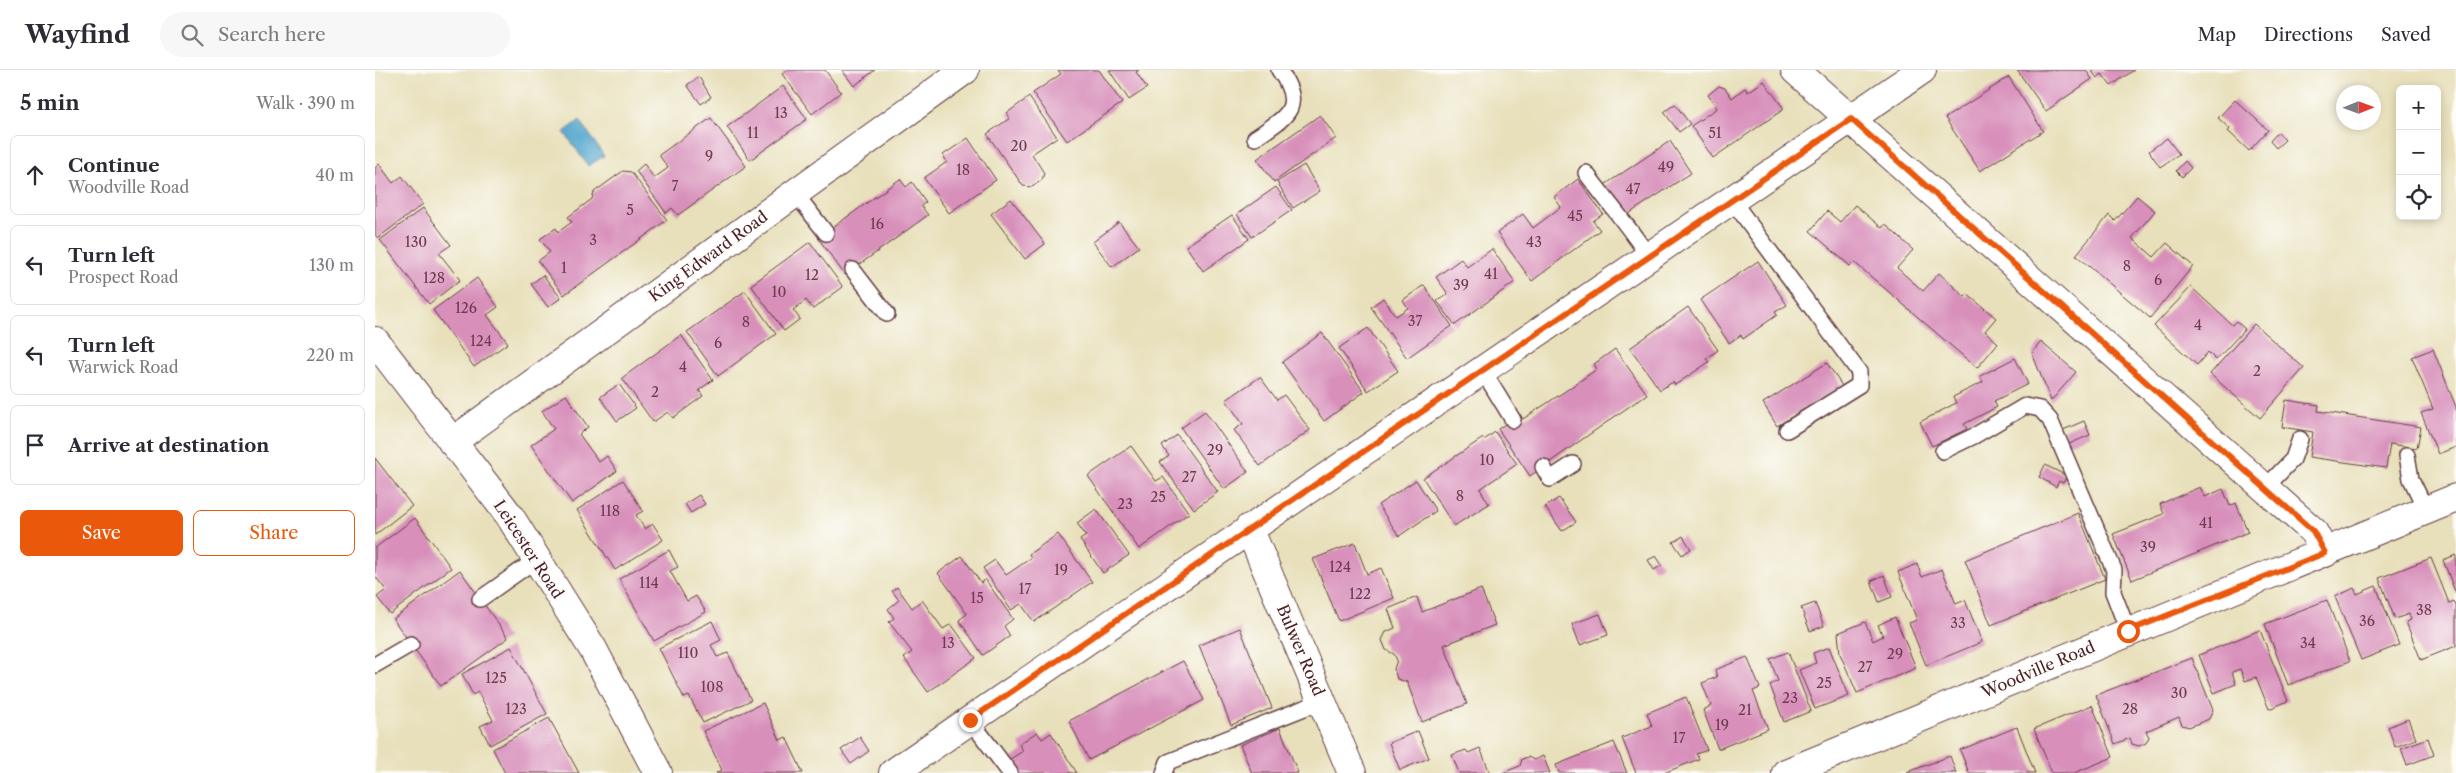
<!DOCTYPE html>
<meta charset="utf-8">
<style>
body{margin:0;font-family:"Libre Caslon Text",serif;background:#f7f7f7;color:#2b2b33}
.controls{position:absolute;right:15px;top:15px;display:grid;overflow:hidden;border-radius:8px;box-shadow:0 2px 8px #0003}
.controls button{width:45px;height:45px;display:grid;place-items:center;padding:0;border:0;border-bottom:1px solid #e1e1e2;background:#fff;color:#2b2b33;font:25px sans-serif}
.compass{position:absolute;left:1961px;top:15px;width:45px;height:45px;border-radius:50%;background:#fff;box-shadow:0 2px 8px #0003;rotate:89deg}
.stop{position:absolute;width:15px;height:15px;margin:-11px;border:4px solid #ea580c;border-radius:50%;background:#fff}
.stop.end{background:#ea580c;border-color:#fff;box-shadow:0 1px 5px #0008}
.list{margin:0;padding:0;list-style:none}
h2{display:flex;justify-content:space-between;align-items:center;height:65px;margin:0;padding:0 20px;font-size:21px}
h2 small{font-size:16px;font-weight:400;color:#7c7c81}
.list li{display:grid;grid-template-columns:32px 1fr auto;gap:15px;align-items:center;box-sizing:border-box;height:80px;margin:0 10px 10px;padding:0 10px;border:1px solid #e1e1e2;border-radius:8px}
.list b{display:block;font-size:19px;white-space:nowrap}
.list p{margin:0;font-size:16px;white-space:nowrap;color:#7c7c81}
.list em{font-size:16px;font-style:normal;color:#7c7c81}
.actions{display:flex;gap:10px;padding:15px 20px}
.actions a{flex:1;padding:11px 0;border:1px solid #ea580c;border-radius:8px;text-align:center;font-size:18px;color:#ea580c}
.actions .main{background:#ea580c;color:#fff}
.icon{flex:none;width:28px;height:28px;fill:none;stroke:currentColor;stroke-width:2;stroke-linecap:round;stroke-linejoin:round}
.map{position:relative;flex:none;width:2081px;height:703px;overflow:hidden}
header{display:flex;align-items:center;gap:30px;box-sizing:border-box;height:70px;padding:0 25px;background:#fff;border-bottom:1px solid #e1e1e2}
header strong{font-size:24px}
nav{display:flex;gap:28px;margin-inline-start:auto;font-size:18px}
.search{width:350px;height:45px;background:#f7f7f7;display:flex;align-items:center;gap:12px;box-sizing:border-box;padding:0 18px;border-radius:28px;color:#7c7c81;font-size:19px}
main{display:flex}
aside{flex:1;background:#fff}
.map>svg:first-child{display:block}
.water{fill:#4fa4cc;stroke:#4c627c}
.building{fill:#d890bb}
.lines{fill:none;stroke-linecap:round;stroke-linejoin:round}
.service-casing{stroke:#623c41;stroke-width:18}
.minor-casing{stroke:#623c41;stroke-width:30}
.service{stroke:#fff;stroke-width:15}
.minor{stroke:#fff;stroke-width:28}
.route{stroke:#ea580c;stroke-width:6}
.labels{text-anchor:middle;stroke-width:4.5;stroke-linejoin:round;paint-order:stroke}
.number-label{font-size:14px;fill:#6e3b4f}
.street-label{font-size:16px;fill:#4a1f2b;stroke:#fdfcf7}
</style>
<header>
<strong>Wayfind</strong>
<div class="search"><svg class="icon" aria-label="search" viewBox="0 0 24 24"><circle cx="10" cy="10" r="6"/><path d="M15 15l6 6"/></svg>Search here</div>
<nav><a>Map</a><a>Directions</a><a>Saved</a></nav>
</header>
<main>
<aside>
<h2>5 min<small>Walk · 390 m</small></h2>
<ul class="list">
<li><svg class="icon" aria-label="ahead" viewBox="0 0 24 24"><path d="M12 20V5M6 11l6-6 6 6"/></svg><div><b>Continue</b><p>Woodville Road</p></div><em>40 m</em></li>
<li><svg class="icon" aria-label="left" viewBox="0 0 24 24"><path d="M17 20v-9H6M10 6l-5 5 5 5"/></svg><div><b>Turn left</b><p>Prospect Road</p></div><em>130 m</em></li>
<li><svg class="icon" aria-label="left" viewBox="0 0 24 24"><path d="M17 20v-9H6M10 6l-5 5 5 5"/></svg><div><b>Turn left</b><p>Warwick Road</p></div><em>220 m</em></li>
<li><svg class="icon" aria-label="arrive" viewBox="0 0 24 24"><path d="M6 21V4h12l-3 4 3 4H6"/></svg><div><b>Arrive at destination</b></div></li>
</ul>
<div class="actions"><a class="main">Save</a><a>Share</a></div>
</aside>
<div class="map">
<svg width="2081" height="703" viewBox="0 0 2081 703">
<rect width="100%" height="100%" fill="#fdfcf7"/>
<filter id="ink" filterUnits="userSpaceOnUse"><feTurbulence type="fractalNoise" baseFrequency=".02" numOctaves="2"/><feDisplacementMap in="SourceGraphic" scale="10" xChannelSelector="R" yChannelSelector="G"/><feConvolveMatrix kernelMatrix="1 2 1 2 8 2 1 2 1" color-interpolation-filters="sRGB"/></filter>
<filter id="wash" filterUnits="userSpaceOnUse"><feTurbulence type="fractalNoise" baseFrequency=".0096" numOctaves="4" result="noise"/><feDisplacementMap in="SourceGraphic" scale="20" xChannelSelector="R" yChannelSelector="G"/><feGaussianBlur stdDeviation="1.12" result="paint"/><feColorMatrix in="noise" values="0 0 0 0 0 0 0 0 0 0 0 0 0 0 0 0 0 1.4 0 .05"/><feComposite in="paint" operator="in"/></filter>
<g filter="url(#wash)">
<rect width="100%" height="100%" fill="#e8e0bb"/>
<path class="water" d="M205,50l24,36 -16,10 -24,-34z"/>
<g id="blocks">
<g class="building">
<path d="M412,0h38l16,22 -29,22 -30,-40z"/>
<path d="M467,0h33l-21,16z"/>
<path d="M683,0h41l23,33 -55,38 -34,-48 28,-19z"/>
<path d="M734,0h30l-3,2 11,16 -18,12z"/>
<path d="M1642,0h69l6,9 -46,32z"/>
<path d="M1716,0h43l-23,16 -9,-12 -5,4z"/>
<path d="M324,7l12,20 -10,7 -14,-19z"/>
<path d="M1634,7l34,54 -63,40 -35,-53z"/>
<path d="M1389,11l20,28 -71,49 -22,-32 26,-18 -9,-13 11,-9 6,2 7,10 13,-10 3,4z"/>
<path d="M408,16l24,33 -57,41 -23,-33z"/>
<path d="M654,27l28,40 -25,17 12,19 -2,7 -10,7 -9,-1 -36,-52 23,-16 -3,-5z"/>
<path d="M1860,30l33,30 -19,21 -21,-20 2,-2 -12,-11z"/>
<path d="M1300,34l15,20 -11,8 -15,-20z"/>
<path d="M945,45l16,23 -62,44 -17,-23z"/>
<path d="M336,48l35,48 -68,49 -6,-7 -6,5 -30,-42 8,-7 10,14 14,-10 -9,-13z"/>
<path d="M1903,62l7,8 -9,8 -6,-7z"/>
<path d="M593,68l28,42 -47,33 -25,-35 23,-16 -4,-7z"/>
<path d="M1792,68l12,16 -19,13 -11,-16z"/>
<path d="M1295,71l21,32 -67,44 -21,-31z"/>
<path d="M1810,91l6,7 -9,9 -6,-6z"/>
<path d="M4,94l14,19 9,-7 21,28 -45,34 -3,-3v-67z"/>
<path d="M929,95l16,26 -27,17 -16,-26z"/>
<path d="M248,101l8,1 36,48 -103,75 -26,-34 12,-9 -10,-13 16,-11 2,4 14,-10 -4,-5 24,-18 2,-7z"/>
<path d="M525,109l6,8 6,-5 14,20 -5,4 7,9 -83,60 -27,-37z"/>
<path d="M1203,109l25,35 -10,7 7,9 -68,51 -35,-48 26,-19 10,14 28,-21 -7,-10z"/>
<path d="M901,117l16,23 -40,27 -15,-23z"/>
<path d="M1762,126l18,15 -23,27 22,19 13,-14 26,23 -43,52 -74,-63 33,-40 6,6z"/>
<path d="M636,129l34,45 -20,15 -34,-45z"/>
<path d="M1480,135l27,23 3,-4 28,26 -16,18 26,23 16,-18 26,24 2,-3 29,24 -11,13 13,12 -21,25 -123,-106 -4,4 -40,-35 17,-20 13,11z"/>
<path d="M48,138l28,37 -12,8 21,27 -31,24 -49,-64z"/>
<path d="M857,145l17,24 -46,32 -17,-25z"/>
<path d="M744,152l20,25 -27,20 -19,-25z"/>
<path d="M435,172l33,45 -30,22 -7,-9 -13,10 7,9 -16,12 -33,-46z"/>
<path d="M1117,179l23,33 -60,43 -18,-24 11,-7 -12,-17 25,-18 6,8z"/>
<path d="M1383,191l29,44 -12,7 2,3 -34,24 -2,-4 -12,8 -29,-43z"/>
<path d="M168,205l18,23 -13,9 -17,-23z"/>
<path d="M102,208l21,29 -11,8 21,28 -34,24 -41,-57z"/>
<path d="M1049,215l28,41 -45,32 -36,-51 12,-9 13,18 12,-8 -5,-8z"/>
<path d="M1816,217l41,38 4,-4 9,8 -29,31 -8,-8 -11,13 -43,-39z"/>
<path d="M370,221l31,43 -58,42 -31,-44z"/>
<path d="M1313,237l30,43 -12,9 3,3 -34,23 -2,-3 -13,8 -30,-42z"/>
<path d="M1879,254l50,44 -44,50 -50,-44z"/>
<path d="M993,258l30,43 -30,20 -29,-43z"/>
<path d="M947,263l42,59 -40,29 -42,-59z"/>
<path d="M306,265l32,45 -14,10 4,6 -30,22 -5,-6 -15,10 -31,-44z"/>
<path d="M1666,272l35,30 -25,29 -19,-48z"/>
<path d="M1240,279l32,45 -117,82 -32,-47 22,-15 3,5 38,-25 36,-25 -3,-5z"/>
<path d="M2058,279l23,58v40l-18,7 -17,-41 12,-4 -21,-52z"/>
<path d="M1640,288l13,26 -34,17 3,6 -33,17 3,5 -35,17 -12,-24 36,-19 -3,-6 30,-15 -3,-6z"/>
<path d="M1452,293l15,23 -65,40 -14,-23z"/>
<path d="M885,307l17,23 7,-5 26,35 -50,36 -26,-36 9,-6 -17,-24z"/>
<path d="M244,314l17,24 -19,13 -17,-24z"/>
<path d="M191,325l22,32 -9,7 20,28 8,-6 10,15 -45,32 -41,-58 23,-16 -12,-18z"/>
<path d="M1911,330l33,5 -1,6 103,16 -4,21 -27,-4 -4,24 -77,-11 4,-25 -31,-5z"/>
<path d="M830,341l43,61 -24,17 -43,-61z"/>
<path d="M1709,351l6,14 -21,9 -6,-14z"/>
<path d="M1120,362l22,32 -37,25 9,15 -35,22 -31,-48 60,-40 1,2z"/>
<path d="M802,365l41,57 -24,17 -34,-47 9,-6 -7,-10z"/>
<path d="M756,376l25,35 7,-4 26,36 -50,36 -51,-73z"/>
<path d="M0,388l37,48 -37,29z"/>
<path d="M1670,395l22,11 -4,7 -4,-2 -3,6 -17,-10z"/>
<path d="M248,410l20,31 -7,4 9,14 8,-5 10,16 -48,30 -38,-60z"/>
<path d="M1041,410l20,31 -37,25 -21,-31z"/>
<path d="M1825,417l5,10 18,-8 7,17 6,-3 12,29 -116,48 -19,-46 51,-20 -4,-10z"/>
<path d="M324,425l6,9 -14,9 -6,-9z"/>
<path d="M1184,428l17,24 -14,9 -17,-24z"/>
<path d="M721,439l33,46 -26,18 -23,-33 6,-4 -9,-13z"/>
<path d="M1703,443l27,66 -114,46 -26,-65z"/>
<path d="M40,448l36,50 -61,46 -13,-17 9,-7 -11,-14v-28z"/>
<path d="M683,464l34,48 -58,40 -13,-18 -10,6 -28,-42 12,-8 11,15 25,-17 -2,-4z"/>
<path d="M1308,466l8,13 -9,6 -9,-13z"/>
<path d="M980,473l12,31 14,-6 13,30 -55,23 -26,-62z"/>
<path d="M294,480l9,17 -8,4 17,30 9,-5 10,16 -52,29 -35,-62z"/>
<path d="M2081,485v39l-13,-34z"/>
<path d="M587,486l19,27 4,-4 28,40 -9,7 6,10 -27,19 -24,-35 8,-6 -29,-41z"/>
<path d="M1281,486l6,9 -8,5 -6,-10z"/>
<path d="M2056,488l18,45 5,-2 2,5v40l-35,14 -15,-38 5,-2 -2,-6 -14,5 -16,-41z"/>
<path d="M1542,494l5,13 20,-8 14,35 9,-4 17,42 -56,23 -17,-42 8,-3 -19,-48z"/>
<path d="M85,500l48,68 -67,48 -48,-67z"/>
<path d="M1509,505l8,22 -13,5 -8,-21z"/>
<path d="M2001,516l23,59 -38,15 -26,-63 19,-9 3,6z"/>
<path d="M522,517l15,21 10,-8 21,29 8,-5 25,34 -48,34 -24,-34 8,-6 -23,-30 5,-4 -6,-9 11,-9 -7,-9z"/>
<path d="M1106,519l14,36 -51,20 23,59 -45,18 -15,-40 -10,-3 -3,-10 3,-9 -3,-6 -8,-4 -4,-10 4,-8 9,-4 -7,-19 29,-12 5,15z"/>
<path d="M1952,530l23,61 -62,24 -23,-61z"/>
<path d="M1440,533l9,23 -14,5 -9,-23z"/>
<path d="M1225,544l8,21 -28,10 -8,-21z"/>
<path d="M1520,547l21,51 -59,25 -17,-39 -2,-21 27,-11 8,19 10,-5 -5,-11z"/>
<path d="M337,551l9,19 -10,5 6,12 11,-4 23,47 -48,23 -14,-27 -5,2 -25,-50z"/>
<path d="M865,558l32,80 -41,17 -32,-80z"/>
<path d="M1885,560l28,71 -19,8 -13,-32 -11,4 -5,-12 -8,3 4,12 -22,9 -15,-38z"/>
<path d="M136,577l36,67 -57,31 -10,-19 13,-6 -15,-28 -5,3 -11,-21z"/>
<path d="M1454,577l20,49 -34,13 -16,-39 17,-7 -3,-10z"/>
<path d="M1413,582l23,59 -27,11 -14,-37 8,-4 -8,-22z"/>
<path d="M1372,587l13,31 -7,3 15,38 -50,20 -15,-39 8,-4 -9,-23 15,-6 -2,-7z"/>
<path d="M1817,588l21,52 -4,9 -20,8 -7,-2 -3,-8 -33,14 3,6 -3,6 -7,3 -7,-2 -2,-6 -15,6 -19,-49z"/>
<path d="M808,591l21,39 -115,60 -20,-39z"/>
<path d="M1311,627l21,53 -11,4 3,5 -35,14h-28l-14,-35 30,-12 -5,-13z"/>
<path d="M388,633l17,37 6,-3 17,36h-87l6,-3 -19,-39z"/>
<path d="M1717,635l21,52 -39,16h-22l-18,-44z"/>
<path d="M174,648l30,55h-74l-12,-24z"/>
<path d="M2033,649l8,20 -21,8 -7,-20z"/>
<path d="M1642,657l18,46h-66l-9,-23z"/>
<path d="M905,658l18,45h-46l-12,-28z"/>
<path d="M1043,661l11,27 -29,12 -11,-27z"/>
<path d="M662,662l5,7 9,-6 26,40h-62l-8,-12 16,-10 -4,-7z"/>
<path d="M485,667l9,14 -18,13 -10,-14z"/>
<path d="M2053,668l6,17 -27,10 -6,-17z"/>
<path d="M1239,672l13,31h-68l-3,-8z"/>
<path d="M1105,678l10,25h-31l-7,-18 14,-5 2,3z"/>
<path d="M1168,686l7,17h-48l18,-7 2,-7 6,-2 6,3z"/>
<path d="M1575,686l6,17h-50l15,-6z"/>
</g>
</g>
</g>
<g filter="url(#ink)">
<use href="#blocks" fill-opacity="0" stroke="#623c41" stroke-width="1"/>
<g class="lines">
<defs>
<g id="service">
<path d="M880,68c31,-21 51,-30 24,-68"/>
<path d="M1211,103c21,28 44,55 63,84"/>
<path d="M420,123l31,40"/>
<path d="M1357,130l127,172v13l-72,45"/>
<path d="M478,200l34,44"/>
<path d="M1108,301l30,49"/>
<path d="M1568,381l31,-15 51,-30 15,3 10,11 64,150 -1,22 15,39"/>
<path d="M2032,385l4,24 15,31"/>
<path d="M1168,397l7,12 23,-15"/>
<path d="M1890,418l28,-29 7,-20"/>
<path d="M105,529l57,-40"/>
<path d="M0,595l36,-21"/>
<path d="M595,650l40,53"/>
<path d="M789,703l4,-11 154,-61"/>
</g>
<g id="minor">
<path d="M1420,0l518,461 12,22"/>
<path d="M0,271l134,174 84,134 65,124"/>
<path d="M77,372l513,-372"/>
<path d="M874,458l103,245"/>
<path d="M518,703l1029,-703"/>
<path d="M1411,703l670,-275"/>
</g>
</defs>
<use href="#service" class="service-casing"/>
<use href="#minor" class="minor-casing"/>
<use href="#service" class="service"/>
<use href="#minor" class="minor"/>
</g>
</g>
<g class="lines" filter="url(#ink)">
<path class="route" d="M595,650l881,-601 462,412 12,22 -197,78"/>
</g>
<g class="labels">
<g class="number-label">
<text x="406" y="48">13</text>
<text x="378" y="68">11</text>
<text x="1340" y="68">51</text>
<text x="644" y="81">20</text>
<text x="334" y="91">9</text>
<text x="1291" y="102">49</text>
<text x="588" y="105">18</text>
<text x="300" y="121">7</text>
<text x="1258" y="124">47</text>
<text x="255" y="145">5</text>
<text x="1200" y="151">45</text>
<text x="502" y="159">16</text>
<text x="218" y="175">3</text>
<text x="41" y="177">130</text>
<text x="1159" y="177">43</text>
<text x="1752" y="201">8</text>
<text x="189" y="203">1</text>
<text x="1116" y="209">41</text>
<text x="437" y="210">12</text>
<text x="59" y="213">128</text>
<text x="1783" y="215">6</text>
<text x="1086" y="220">39</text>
<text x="404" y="227">10</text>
<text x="91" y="243">126</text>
<text x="1040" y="256">37</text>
<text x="371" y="257">8</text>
<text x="1823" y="260">4</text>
<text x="106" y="276">124</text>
<text x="343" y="278">6</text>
<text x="308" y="302">4</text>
<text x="1882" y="306">2</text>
<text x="280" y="327">2</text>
<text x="840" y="385">29</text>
<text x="1112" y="395">10</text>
<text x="814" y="412">27</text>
<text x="1085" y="431">8</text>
<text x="783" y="432">25</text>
<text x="750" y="439">23</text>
<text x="235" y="446">118</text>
<text x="1831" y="458">41</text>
<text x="1773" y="482">39</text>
<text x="965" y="502">124</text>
<text x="686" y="505">19</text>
<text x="274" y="518">114</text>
<text x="650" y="524">17</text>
<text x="985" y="529">122</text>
<text x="602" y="533">15</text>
<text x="2049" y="545">38</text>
<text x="1992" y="556">36</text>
<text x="1583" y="558">33</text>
<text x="573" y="578">13</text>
<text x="1933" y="578">34</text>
<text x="313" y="588">110</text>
<text x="1520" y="589">29</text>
<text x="1490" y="602">27</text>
<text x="121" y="613">125</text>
<text x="1449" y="618">25</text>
<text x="337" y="622">108</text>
<text x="1804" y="628">30</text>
<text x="1415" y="633">23</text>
<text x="141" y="644">123</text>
<text x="1755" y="644">28</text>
<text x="1370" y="645">21</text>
<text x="1347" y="660">19</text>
<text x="1304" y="673">17</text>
</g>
<g class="street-label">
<text transform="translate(333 186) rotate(-36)" y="6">King Edward Road</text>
<text transform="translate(154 479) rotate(57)" y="6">Leicester Road</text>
<text transform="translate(926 580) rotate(67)" y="6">Bulwer Road</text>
<text transform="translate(1663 599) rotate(-23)" y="6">Woodville Road</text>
</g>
</g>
</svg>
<div class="controls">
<button>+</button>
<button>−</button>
<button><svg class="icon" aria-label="locate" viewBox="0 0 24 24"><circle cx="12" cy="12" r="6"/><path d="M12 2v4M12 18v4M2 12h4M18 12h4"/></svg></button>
</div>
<svg class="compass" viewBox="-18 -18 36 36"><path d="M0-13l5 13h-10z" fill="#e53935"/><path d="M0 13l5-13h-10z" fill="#7c7c81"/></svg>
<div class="stop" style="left:1753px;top:561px"></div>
<div class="stop end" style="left:595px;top:650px"></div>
</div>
</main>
